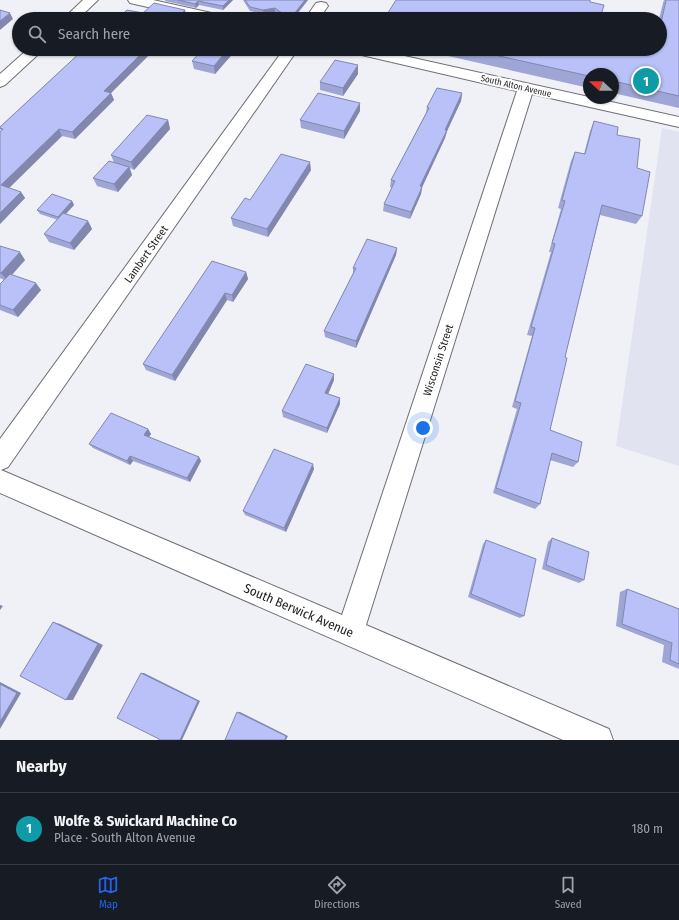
<!DOCTYPE html>
<meta charset="utf-8">
<style>
body{margin:0;font-family:"Fira Sans Condensed",sans-serif;background:#20242c;color:#f1f3f6}
.compass{position:absolute;left:583px;top:68px;width:36px;height:36px;border-radius:50%;background:#171b24;box-shadow:0 1px 3px #0004;rotate:292deg}
.you{position:absolute;left:423px;top:428px;width:14px;height:14px;margin:-10px;border:3px solid #fff;border-radius:50%;background:#1a73e8;box-shadow:0 0 0 6px #1a73e833}
.badge{display:grid;place-items:center;width:26px;height:26px;border-radius:50%;background:#2563eb;color:#fff;font-size:13px;font-weight:700}
.pin{position:absolute;translate:-50% -50%;border:2px solid #fff;box-shadow:0 1px 4px #0006}
.list{margin:0;padding:0;list-style:none}
h2{display:flex;justify-content:space-between;align-items:center;height:52px;margin:0;padding:0 16px;font-size:17px}
h2 small{font-size:13px;font-weight:400;color:#9ea1a6}
.list li{display:grid;grid-template-columns:26px 1fr auto;gap:12px;align-items:center;box-sizing:border-box;height:72px;padding:0 16px;border-top:1px solid #363941}
.list b{display:block;font-size:15px;white-space:nowrap}
.list p{margin:0;font-size:13px;white-space:nowrap;color:#9ea1a6}
.list em{font-size:13px;font-style:normal;color:#9ea1a6}
.icon{flex:none;width:22px;height:22px;fill:none;stroke:currentColor;stroke-width:2;stroke-linecap:round;stroke-linejoin:round}
.map{position:relative;flex:none;width:679px;height:740px;overflow:hidden}
.search{position:absolute;background:#171b24;box-shadow:0 1px 3px #0004;left:12px;right:12px;top:12px;height:44px;display:flex;align-items:center;gap:10px;box-sizing:border-box;padding:0 14px;border-radius:22px;color:#9ea1a6;font-size:15px}
.sheet{height:124px;background:#171b24}
nav{display:flex;justify-content:space-around;align-items:center;box-sizing:border-box;height:56px;border-top:1px solid #363941;background:#171b24;font-size:11px;color:#9ea1a6}
nav a{display:grid;justify-items:center;gap:2px}
nav .on{color:#2563eb}
.map>svg:first-child{display:block}
.built{fill:#e1e4f0}
.lines{fill:none;stroke-linecap:round;stroke-linejoin:round}
.minor-casing{stroke:#6e6f74;stroke-width:2}
.minor{fill:#fff;fill-rule:evenodd}
.wall{fill:#9fa6d5}
.shaded-wall{fill:#8287ae}
.building{fill:#b9c1f8;stroke:#8287ae}
.labels{text-anchor:middle;stroke-width:4;stroke-linejoin:round;paint-order:stroke}
.far-street-label{font-size:9px;fill:#232325;stroke:#fff}
.street-label{font-size:11px;fill:#232325;stroke:#fff}
.near-street-label{font-size:13px;fill:#232325;stroke:#fff}
</style>
<div class="map">
<svg width="679" height="740" viewBox="0 0 679 740">
<rect width="100%" height="100%" fill="#f0f1f7"/>
<path class="built" d="M662,128l17,4v334l-63,-20z"/>
<g class="lines">
<defs>
<g id="minor">
<path d="M83,0h15l-20,19h-15z"/>
<path d="M128,0h25l72,16 2,3h-26l-71,-16z"/>
<path d="M321,2l5,1 2,3 -9,13h-14l11,-16z"/>
<path d="M28,49h16l-39,36 -5,2v-13z"/>
<path d="M284,49h14l-290,418 -7,3 341,145 175,-524 -164,-38 -5,-1 -2,-3h27l306,68v10l-147,-33 -166,531 243,104 4,11h-50l-563,-247v-54z"/>
</g>
</defs>
<use href="#minor" class="minor-casing"/>
<use href="#minor" class="minor"/>
</g>
<g class="wall">
<path d="M165,0h68l-10,10 -24,-5 -3,3 -31,-7z"/>
<path d="M243,0h65l-15,19h-9l-9,-7 -11,2 -14,-3z"/>
<path d="M664,0h15v108l-66,-15v-19h-24v14l-172,-39h243v-30h-1l4,-16z"/>
<path d="M84,49h71l-44,44 3,7 -39,39 -13,-3 -53,52 12,4 4,6 -25,26v-92l1,-1 -1,-2v-2z"/>
<path d="M235,51l-20,23 -21,-5 -2,-8z"/>
<path d="M358,65v9l-15,22 -23,-6v-8z"/>
<path d="M462,93l-1,8 -14,30 -2,7 -23,49 -1,7 -11,25 -27,-8 1,-7 8,-16 -2,-1 1,-7 35,-67 1,-6z"/>
<path d="M360,111l-16,28 -43,-11 -1,-8z"/>
<path d="M168,120l2,9 -36,41 -4,-2 2,7 -14,17 -21,-6 -4,-8 21,-15 -3,-8z"/>
<path d="M594,121l23,14 20,33 5,48 -6,8 -36,-9 -35,142 -15,73 28,32 -5,5 -23,-7 -10,44 -5,5 -42,-16 24,-84 -5,-2 20,-71 -5,-1 24,-83h-2l12,-43 -3,-1 13,-47 4,-9 9,2 6,-23z"/>
<path d="M311,170l-43,67 -35,-11 -2,-8 19,-18z"/>
<path d="M72,201l2,4 -8,9 22,7 4,8 -18,21 -25,-8 -5,-8 14,-14 -18,-6 -3,-4z"/>
<path d="M0,246l25,14 -13,15 29,15 -23,27 -18,-7v-26l4,-4 -4,-2z"/>
<path d="M397,248l-1,7 -40,93 -31,-11 -1,-6 29,-57v-6z"/>
<path d="M246,272l2,7 -15,23 -6,-2 -52,81 -29,-11 -3,-6z"/>
<path d="M334,380l-6,14 12,4v6l-13,29 -44,-16 -1,-6z"/>
<path d="M148,429l3,5 -2,3 50,20 2,4 -11,21 -57,-21 -3,4 -37,-17 -4,-4z"/>
<path d="M314,469l-28,63 -41,-17 -2,-4z"/>
<path d="M552,538l32,42 -5,3 -37,-14 6,-27z"/>
<path d="M486,540l38,76 -4,2 -52,-21 15,-53z"/>
<path d="M627,589l52,20v60l-17,-7 2,-17 -48,-19 4,-34z"/>
</g>
<g class="shaded-wall">
<path d="M229,0h4l-10,10v-4z"/>
<path d="M305,0h3l-15,19h-3z"/>
<path d="M198,1l1,4 -3,3 -1,-4z"/>
<path d="M275,8v4l-11,2 -1,-4z"/>
<path d="M185,10l2,7 -2,2h-9z"/>
<path d="M10,13l3,6 -13,11v-9z"/>
<path d="M146,49h9l-44,44 3,7 -39,39 -3,-7 32,-41z"/>
<path d="M228,49h7v2l-20,23 -1,-8z"/>
<path d="M358,65v9l-15,22v-8z"/>
<path d="M462,93l-1,8 -14,30 -2,7 -26,56 1,-8 25,-56z"/>
<path d="M360,103v8l-16,28v-8z"/>
<path d="M168,120l2,9 -36,41 -3,-8z"/>
<path d="M59,129l3,7 -57,56 -4,-7z"/>
<path d="M310,162l1,8 -43,67 -1,-8z"/>
<path d="M129,167l3,8 -14,17 -4,-8z"/>
<path d="M422,187l-1,7 -11,25 1,-7z"/>
<path d="M21,192l4,6 -25,26v-11z"/>
<path d="M72,201l2,4 -14,15 -2,-3z"/>
<path d="M88,221l4,8 -18,21 -4,-7z"/>
<path d="M397,248l-1,7 -40,93v-7z"/>
<path d="M20,252l5,8 -18,20 -6,-7z"/>
<path d="M246,272l2,7 -15,23 -1,-7z"/>
<path d="M36,283l5,7 -23,27 -5,-7z"/>
<path d="M225,293l2,7 -52,81 -3,-6z"/>
<path d="M334,374v6l-8,19 -1,-6z"/>
<path d="M340,398v6l-13,29v-5z"/>
<path d="M148,429l3,5 -4,6 -3,-5z"/>
<path d="M130,456l3,5 -3,4 -3,-4z"/>
<path d="M199,457l2,4 -11,21 -3,-4z"/>
<path d="M313,464l1,5 -28,63 -2,-4z"/>
<path d="M0,605l3,1 -3,4z"/>
<path d="M53,622l7,2 43,21 -30,55h-7z"/>
<path d="M141,673h3l56,28 -18,39h-2z"/>
<path d="M0,682l21,11 -21,36z"/>
<path d="M237,712h3l48,24 -2,4h-1z"/>
</g>
<g class="building">
<path d="M178,0h51l-6,6 -25,-5 -3,3z"/>
<path d="M245,0h60l-15,19 -15,-11 -12,2 -13,-3z"/>
<path d="M396,0h194v2l14,3 -4,14h-216z"/>
<path d="M666,0h13v96l-66,-15v-7h-24v2l-121,-27h192v-21z"/>
<path d="M154,3l31,7 -9,9h-59l10,-9 16,3z"/>
<path d="M0,10l10,3 -10,8z"/>
<path d="M84,49h62l-42,42 7,2 -39,39 -13,-3 -58,56 20,7 -21,21v-81l3,-3 -3,-1v-1z"/>
<path d="M203,49h25l-14,17 -22,-5z"/>
<path d="M335,60l23,5 -15,23 -23,-6z"/>
<path d="M437,88l25,5 -17,37h2l-27,56 2,1 -11,25 -27,-8 11,-23 -4,-1 38,-72 -2,-1z"/>
<path d="M318,93l42,10 -16,28 -44,-11z"/>
<path d="M147,115l21,5 -37,42 -20,-7z"/>
<path d="M594,121l24,6 -1,8 23,4 -3,29 13,4 -8,44 -40,-11 -37,152 2,1 -17,72 32,12 -4,20 -26,-9 -12,51 -44,-16 25,-85 -6,-2 20,-73 -4,-1 24,-83 -3,-1 13,-42 -3,-1 13,-48 10,2z"/>
<path d="M281,154l29,8 -43,67 -36,-11 14,-20 5,2z"/>
<path d="M109,161l20,6 -15,17 -21,-6z"/>
<path d="M52,194l20,7 -14,16 -21,-7z"/>
<path d="M63,213l25,8 -18,22 -26,-9z"/>
<path d="M367,239l30,9 -41,93 -32,-10 32,-63h-3z"/>
<path d="M0,246l20,6 -19,21h-1z"/>
<path d="M212,261l34,11 -14,23 -7,-2 -53,82 -29,-11z"/>
<path d="M10,274l26,9 -23,27 -13,-5v-21z"/>
<path d="M306,364l28,10 -9,19 15,5 -13,30 -45,-17z"/>
<path d="M111,413l37,16 -4,6 55,22 -12,21 -57,-22 -3,5 -38,-17z"/>
<path d="M274,449l39,15 -29,64 -41,-17z"/>
<path d="M552,538l37,14 -5,28 -38,-15z"/>
<path d="M486,540l50,19 -12,57 -53,-22z"/>
<path d="M627,589l52,20v55l-9,-4 2,-17 -50,-19z"/>
<path d="M53,622l45,22 -32,56 -46,-24z"/>
<path d="M141,673l57,28 -18,39h-21v-1l-42,-21z"/>
<path d="M0,684l17,9 -17,29z"/>
<path d="M237,712l49,24 -1,4h-60z"/>
</g>
<g class="labels">
<g class="far-street-label">
<text transform="translate(516 86) rotate(13)" y="3">South Alton Avenue</text>
</g>
<g class="street-label">
<text transform="translate(146 254) rotate(-55)" y="4">Lambert Street</text>
<text transform="translate(438 360) rotate(-72)" y="4">Wisconsin Street</text>
</g>
<g class="near-street-label">
<text transform="translate(299 610) rotate(23)" y="5">South Berwick Avenue</text>
</g>
</g>
</svg>
<svg class="compass" viewBox="-18 -18 36 36"><path d="M0-13l5 13h-10z" fill="#e53935"/><path d="M0 13l5-13h-10z" fill="#9ea1a6"/></svg>
<div class="you"></div>
<div class="pin badge" style="left:646px;top:81px;background:#0f9aa8">1</div>
<div class="search"><svg class="icon" aria-label="search" viewBox="0 0 24 24"><circle cx="10" cy="10" r="6"/><path d="M15 15l6 6"/></svg>Search here</div>
</div>
<section class="sheet">
<h2>Nearby<small></small></h2>
<ul class="list">
<li><span class="badge" style="background:#0f9aa8">1</span><div><b>Wolfe &amp; Swickard Machine Co</b><p>Place · South Alton Avenue</p></div><em>180 m</em></li>
</ul>
</section>
<nav>
<a class="on"><svg class="icon" aria-label="map" viewBox="0 0 24 24"><path d="M3 6l6-2 6 2 6-2v14l-6 2-6-2-6 2zM9 4v14M15 6v14"/></svg>Map</a>
<a><svg class="icon" aria-label="directions" viewBox="0 0 24 24"><path d="M12 3l9 9-9 9-9-9zM9 14v-3h6M13 9l2 2-2 2"/></svg>Directions</a>
<a><svg class="icon" aria-label="saved" viewBox="0 0 24 24"><path d="M7 4h10v16l-5-4-5 4z"/></svg>Saved</a>
</nav>
